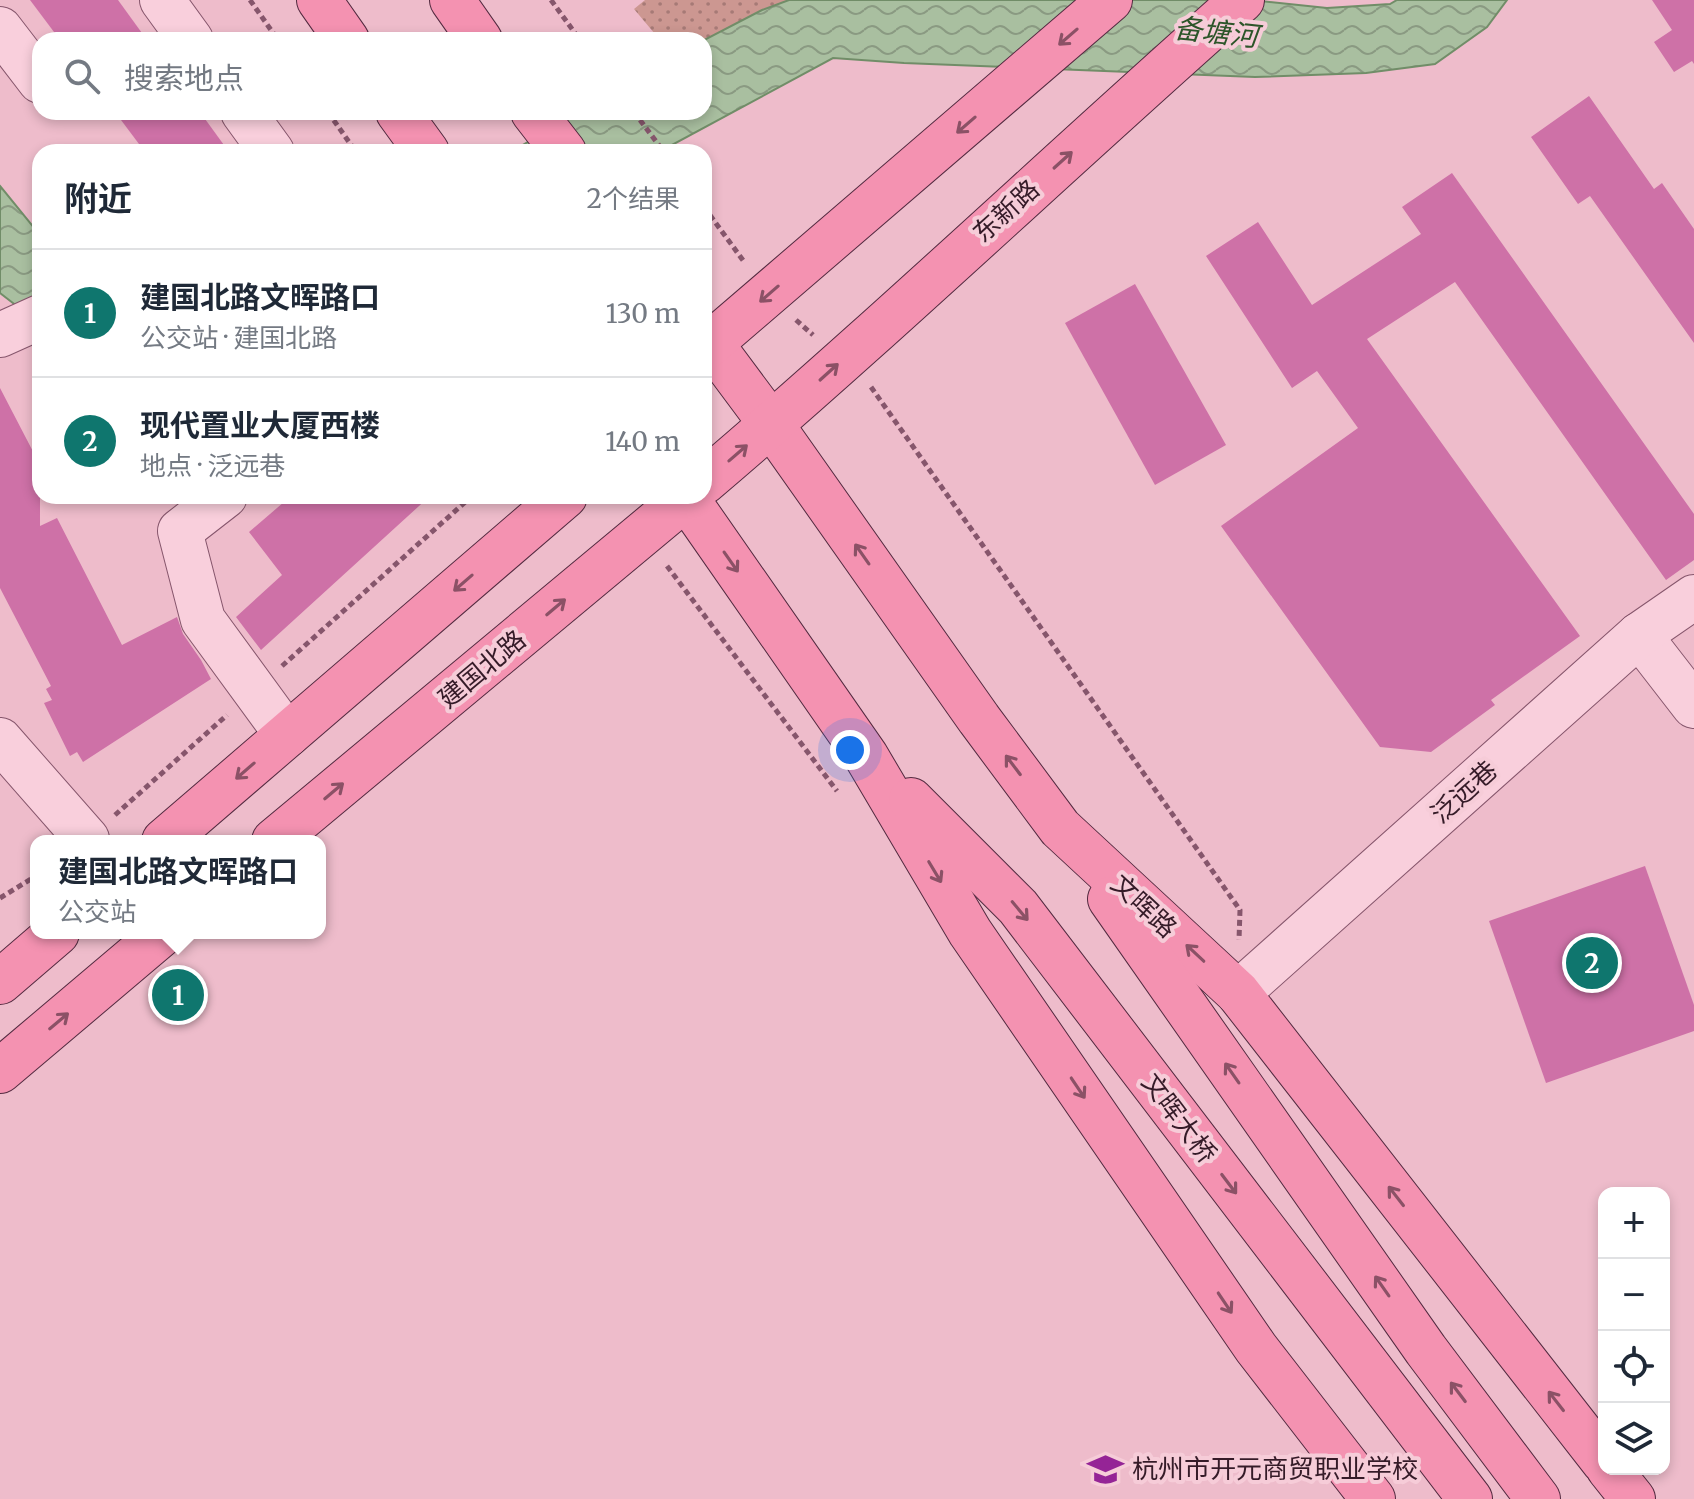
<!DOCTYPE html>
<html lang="zh">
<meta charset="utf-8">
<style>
body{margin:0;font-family:Merriweather,"Noto Sans SC",serif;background:#f6f6f7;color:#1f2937}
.controls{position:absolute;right:24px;bottom:24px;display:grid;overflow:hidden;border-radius:16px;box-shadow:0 4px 12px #0003}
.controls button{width:72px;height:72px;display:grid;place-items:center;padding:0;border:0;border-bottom:2px solid #e0e1e3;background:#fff;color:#1f2937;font:40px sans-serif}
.you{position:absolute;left:850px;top:750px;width:28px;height:28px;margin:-20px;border:6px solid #fff;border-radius:50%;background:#1a73e8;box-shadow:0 0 0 12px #1a73e833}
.badge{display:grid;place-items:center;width:52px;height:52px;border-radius:50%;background:#0f766e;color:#fff;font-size:26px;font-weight:700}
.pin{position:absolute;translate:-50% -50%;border:4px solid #fff;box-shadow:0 2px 8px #0006}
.popup{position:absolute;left:30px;top:835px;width:296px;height:104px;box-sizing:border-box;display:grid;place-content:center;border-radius:16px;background:#fff;filter:drop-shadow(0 2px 6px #0005);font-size:26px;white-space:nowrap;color:#747a83}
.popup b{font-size:30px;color:#1f2937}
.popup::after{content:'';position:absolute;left:50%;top:100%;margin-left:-16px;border:16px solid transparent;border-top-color:#fff}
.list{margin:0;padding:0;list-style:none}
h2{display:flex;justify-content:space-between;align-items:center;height:104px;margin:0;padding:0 32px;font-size:34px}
h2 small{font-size:26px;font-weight:400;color:#747a83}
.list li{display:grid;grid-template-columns:52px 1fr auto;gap:24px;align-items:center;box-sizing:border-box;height:128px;padding:0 32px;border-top:2px solid #e0e1e3}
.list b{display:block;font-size:30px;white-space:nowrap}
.list p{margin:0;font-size:26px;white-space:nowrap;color:#747a83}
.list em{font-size:26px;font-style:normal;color:#747a83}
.icon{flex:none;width:44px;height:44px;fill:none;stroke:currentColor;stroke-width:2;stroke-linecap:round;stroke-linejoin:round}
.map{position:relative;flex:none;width:1694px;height:1499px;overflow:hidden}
.search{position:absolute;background:#fff;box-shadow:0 4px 12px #0003;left:32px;top:32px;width:680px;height:88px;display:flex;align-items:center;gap:20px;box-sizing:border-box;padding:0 28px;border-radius:24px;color:#747a83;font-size:30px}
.panel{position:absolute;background:#fff;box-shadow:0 4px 12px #0003;left:32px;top:144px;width:680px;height:360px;border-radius:24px}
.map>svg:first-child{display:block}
.grass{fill:url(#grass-dots)}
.water{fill:url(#water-waves);stroke:#718d68;stroke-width:2}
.building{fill:#ce71a7}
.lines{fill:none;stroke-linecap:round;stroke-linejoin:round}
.minor-casing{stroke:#86566c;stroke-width:46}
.major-casing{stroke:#532a40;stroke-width:46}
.path{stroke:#86566c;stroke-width:5;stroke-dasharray:6 4;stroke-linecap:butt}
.minor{stroke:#f9cfdc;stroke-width:44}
.major{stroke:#f492b1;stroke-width:44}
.oneway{stroke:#8b5166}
.labels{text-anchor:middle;stroke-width:8;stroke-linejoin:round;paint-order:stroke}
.street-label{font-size:26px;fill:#351b28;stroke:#f6ccd8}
.poi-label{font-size:26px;fill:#351b28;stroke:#f6ccd8;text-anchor:start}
.water-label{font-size:28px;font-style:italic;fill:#2c5529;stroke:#f6ccd8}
</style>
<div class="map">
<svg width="1694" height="1499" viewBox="0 0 1694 1499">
<defs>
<pattern id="grass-dots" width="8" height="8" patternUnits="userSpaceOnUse" patternTransform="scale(2)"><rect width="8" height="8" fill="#cc9791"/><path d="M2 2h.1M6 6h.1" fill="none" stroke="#a67a76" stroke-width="1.8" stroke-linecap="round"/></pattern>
<pattern id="water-waves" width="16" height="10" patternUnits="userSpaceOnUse" patternTransform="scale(2)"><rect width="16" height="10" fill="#a9bfa0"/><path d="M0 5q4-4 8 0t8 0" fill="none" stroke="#8a9a82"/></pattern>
</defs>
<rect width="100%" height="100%" fill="#eebccb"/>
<path class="grass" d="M645,0h144l-27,10 -58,30h-44l-26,-31z"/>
<g class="water">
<path d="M789,0h462l76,8 63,-4 7,-4h110l-20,27 -52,37 -69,9 -111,4 -351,-14 -71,-5 -174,94h-148l68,-40h125v-72l58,-30z"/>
<path d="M0,186l40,49v89l-40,-31z"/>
</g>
<g class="building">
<path d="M30,0h88l29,40h-87z"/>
<path d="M1652,0h42v64l-2,-3 -18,11 -20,-30 18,-12z"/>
<path d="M1589,96l65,93 8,-6 32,46v114l-104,-147 -12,8 -47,-67z"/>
<path d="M115,112h85l29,40h-84z"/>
<path d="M1452,173l242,341v46l-28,20 -211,-298 -88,57 213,297 -89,64 4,5 -64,47 -51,-5 -159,-221 137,-98 -41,-57 -25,17 -86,-132 52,-34 54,83 109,-71 -19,-27z"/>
<path d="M1135,284l91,161 -71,40 -90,-162z"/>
<path d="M0,388l40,77v61l17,-8 65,127 55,-28 6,17 18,26 10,19 -128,83 -6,-10 -7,4 -26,-53 8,-3 -6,-11 5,-3 -51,-98z"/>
<path d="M291,496h139l-169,154 -25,-33 46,-42 -33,-43z"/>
<path d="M1645,866l49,139v26l-148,52 -57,-162z"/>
</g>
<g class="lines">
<defs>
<g id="minor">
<path d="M162,0l29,40"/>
<path d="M0,29l40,52"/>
<path d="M243,112l29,40"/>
<path d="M0,335l40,-18"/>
<path d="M225,496l-45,35 23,89 84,115"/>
<path d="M1639,635l55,71"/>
<path d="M0,740l87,99"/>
<path d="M1238,993l401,-358 55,-38"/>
</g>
<g id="major">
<path d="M319,0l28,40"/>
<path d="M452,0l28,40"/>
<path d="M398,112l29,40"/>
<path d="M533,112l31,40"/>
<path d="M704,334l67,90 208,295 81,109 178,165 366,469"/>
<path d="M704,349l406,-349"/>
<path d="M704,482c183,-156 357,-322 538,-482"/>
<path d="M685,496l181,260 104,176 286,416 117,151"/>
<path d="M911,800l107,107 452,592"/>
<path d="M164,841l401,-345"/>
<path d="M274,841l414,-345"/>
<path d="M1110,899l316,451 112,149"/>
<path d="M0,982l57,-49"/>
<path d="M0,1071l163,-138"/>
<path d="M1609,1469l24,30"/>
</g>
</defs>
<use href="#minor" class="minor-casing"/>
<use href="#major" class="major-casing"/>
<g class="path">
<path d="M250,0l28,40"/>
<path d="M551,0l29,40"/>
<path d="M328,112l28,40"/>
<path d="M634,112l30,40"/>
<path d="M704,207l41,56"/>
<path d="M796,320l17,15"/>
<path d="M871,387l369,523 -1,30"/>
<path d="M667,566l170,225"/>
<path d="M282,666l190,-170"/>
<path d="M115,815l112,-100"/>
<path d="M0,898l36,-22"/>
</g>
<use href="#minor" class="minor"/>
<use href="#major" class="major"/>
</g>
<defs><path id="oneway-shaft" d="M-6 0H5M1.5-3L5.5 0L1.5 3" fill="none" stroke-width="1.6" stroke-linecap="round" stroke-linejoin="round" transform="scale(2)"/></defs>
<g class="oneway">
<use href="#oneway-shaft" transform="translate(1068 37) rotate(139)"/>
<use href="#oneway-shaft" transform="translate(966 125) rotate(139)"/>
<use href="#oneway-shaft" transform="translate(1063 160) rotate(-42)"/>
<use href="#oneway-shaft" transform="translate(769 294) rotate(139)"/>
<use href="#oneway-shaft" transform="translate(829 372) rotate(-42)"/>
<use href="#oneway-shaft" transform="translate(738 453) rotate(-41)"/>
<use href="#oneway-shaft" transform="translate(862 554) rotate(-125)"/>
<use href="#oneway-shaft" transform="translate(731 562) rotate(55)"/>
<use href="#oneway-shaft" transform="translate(463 583) rotate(139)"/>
<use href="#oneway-shaft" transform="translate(556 607) rotate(-40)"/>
<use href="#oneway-shaft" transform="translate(1013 765) rotate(-127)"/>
<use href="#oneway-shaft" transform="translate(245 771) rotate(139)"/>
<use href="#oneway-shaft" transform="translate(334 791) rotate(-40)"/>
<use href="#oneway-shaft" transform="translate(935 872) rotate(59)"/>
<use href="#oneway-shaft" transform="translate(1020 911) rotate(50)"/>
<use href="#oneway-shaft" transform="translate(1195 953) rotate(-137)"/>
<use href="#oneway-shaft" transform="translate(59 1021) rotate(-40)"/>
<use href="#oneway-shaft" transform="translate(1232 1073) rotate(-125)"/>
<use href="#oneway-shaft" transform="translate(1078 1088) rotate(56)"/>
<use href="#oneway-shaft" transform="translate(1229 1184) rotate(53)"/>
<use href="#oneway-shaft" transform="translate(1396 1196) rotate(-128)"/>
<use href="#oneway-shaft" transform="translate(1382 1286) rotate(-125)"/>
<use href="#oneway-shaft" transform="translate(1225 1303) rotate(56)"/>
<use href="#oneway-shaft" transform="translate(1458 1392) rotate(-127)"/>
<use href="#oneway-shaft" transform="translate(1556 1401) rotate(-128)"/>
</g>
<defs>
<symbol id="school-bare" viewBox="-9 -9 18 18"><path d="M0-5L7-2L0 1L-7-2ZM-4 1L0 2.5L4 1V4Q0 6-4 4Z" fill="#952496" stroke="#f6ccd8" stroke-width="2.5" paint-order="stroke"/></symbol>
</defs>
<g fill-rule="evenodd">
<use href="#school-bare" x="1080" y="1444" width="51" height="51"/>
</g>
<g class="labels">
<g class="street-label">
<text transform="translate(1006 211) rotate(-42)" y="9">东新路</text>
<text transform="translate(482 669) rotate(-40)" y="9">建国北路</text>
<text transform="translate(1464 792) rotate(-42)" y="9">泛远巷</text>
<text transform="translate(1144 906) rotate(43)" y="9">文晖路</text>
<text transform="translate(1179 1118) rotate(53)" y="9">文晖大桥</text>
</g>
<g class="poi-label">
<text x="1132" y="1478">杭州市开元商贸职业学校</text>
</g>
<g class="water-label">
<text transform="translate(1216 32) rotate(6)" y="10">备塘河</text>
</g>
</g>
</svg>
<div class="controls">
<button>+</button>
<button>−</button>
<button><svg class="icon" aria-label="locate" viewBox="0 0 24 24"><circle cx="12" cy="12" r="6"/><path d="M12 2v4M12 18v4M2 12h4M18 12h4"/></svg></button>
<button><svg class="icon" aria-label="layers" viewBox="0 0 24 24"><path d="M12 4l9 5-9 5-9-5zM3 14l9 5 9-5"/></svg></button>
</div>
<div class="you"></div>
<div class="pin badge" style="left:178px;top:995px">1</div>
<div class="popup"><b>建国北路文晖路口</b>公交站</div>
<div class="pin badge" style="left:1592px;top:963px">2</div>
<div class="search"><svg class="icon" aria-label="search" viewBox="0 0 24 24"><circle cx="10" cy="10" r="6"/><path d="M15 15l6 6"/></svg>搜索地点</div>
<section class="panel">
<h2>附近<small>2个结果</small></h2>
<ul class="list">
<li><span class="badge">1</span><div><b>建国北路文晖路口</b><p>公交站 · 建国北路</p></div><em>130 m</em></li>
<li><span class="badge">2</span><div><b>现代置业大厦西楼</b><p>地点 · 泛远巷</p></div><em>140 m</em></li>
</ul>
</section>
</div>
